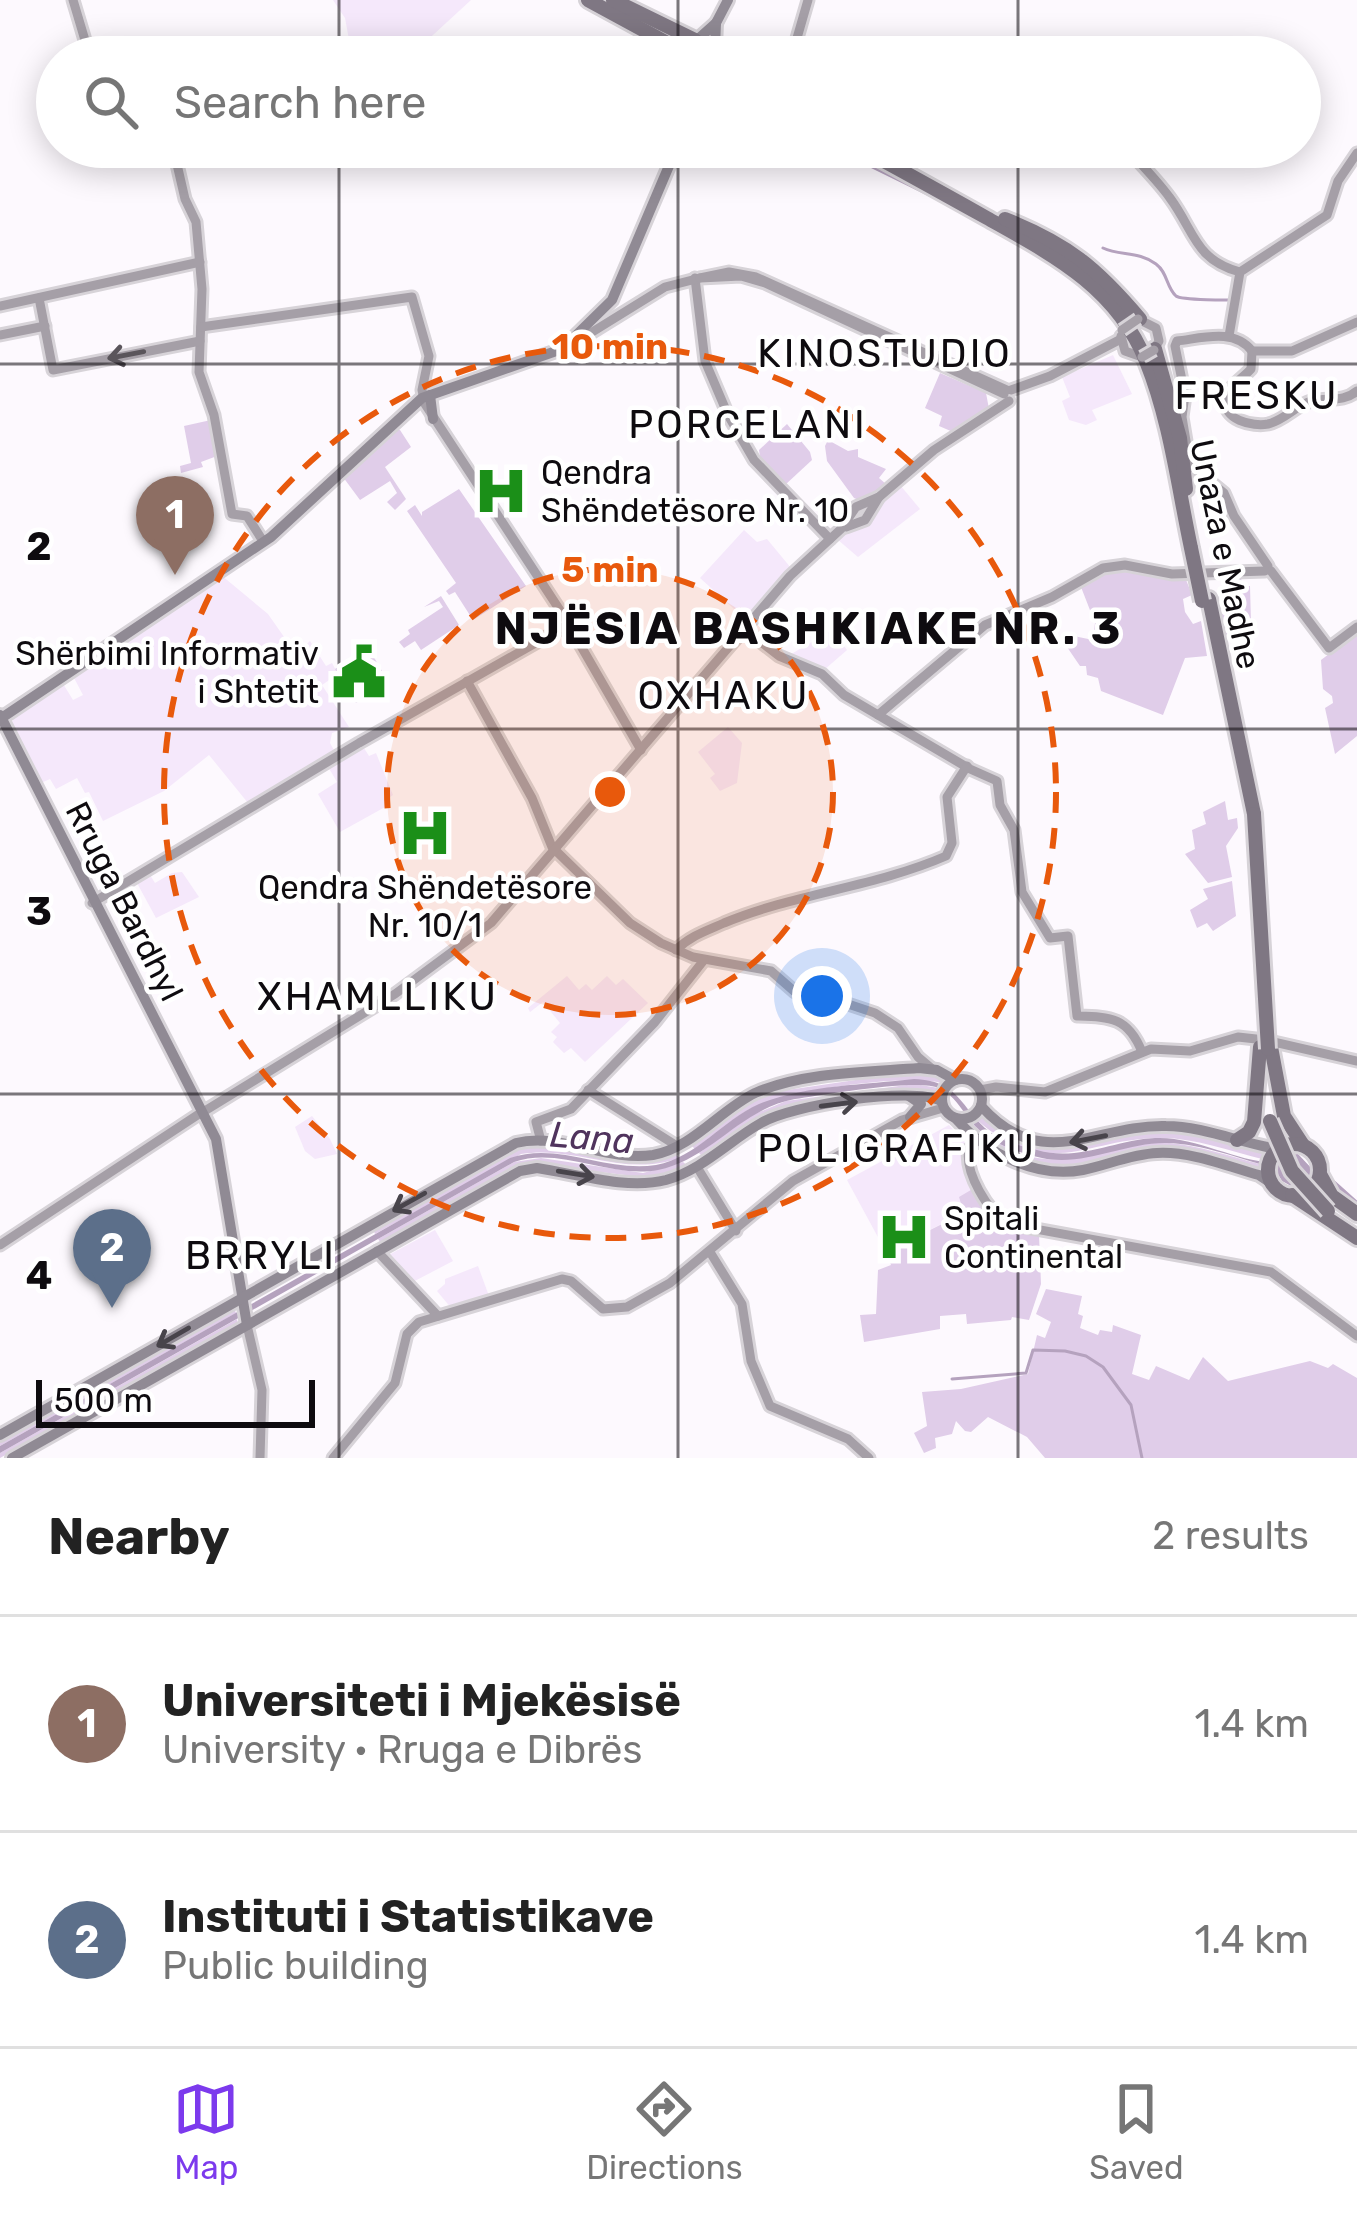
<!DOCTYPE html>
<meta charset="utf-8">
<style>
body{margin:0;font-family:Rubik,sans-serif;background:#f2f2f2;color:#222}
.scale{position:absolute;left:36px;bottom:30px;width:279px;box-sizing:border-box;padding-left:12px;border:6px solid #0e0b0f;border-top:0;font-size:33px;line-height:42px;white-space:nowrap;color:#0e0b0f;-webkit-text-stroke:9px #fff;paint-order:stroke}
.you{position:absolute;left:822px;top:996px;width:42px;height:42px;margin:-30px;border:9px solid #fff;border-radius:50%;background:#1a73e8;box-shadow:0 0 0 18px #1a73e833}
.badge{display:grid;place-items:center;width:78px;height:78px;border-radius:50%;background:#7c3aed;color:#fff;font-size:39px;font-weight:700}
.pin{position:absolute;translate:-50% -99px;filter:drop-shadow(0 3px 6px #0008)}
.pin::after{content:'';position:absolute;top:63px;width:42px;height:36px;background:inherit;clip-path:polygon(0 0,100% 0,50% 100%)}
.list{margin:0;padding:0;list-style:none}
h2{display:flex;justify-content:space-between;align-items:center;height:156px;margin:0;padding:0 48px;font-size:51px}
h2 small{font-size:39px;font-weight:400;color:#767676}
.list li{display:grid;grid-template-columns:78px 1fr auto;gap:36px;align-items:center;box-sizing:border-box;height:216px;padding:0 48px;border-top:3px solid #e0e0e0}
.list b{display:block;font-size:45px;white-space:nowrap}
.list p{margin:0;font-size:39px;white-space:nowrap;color:#767676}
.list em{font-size:39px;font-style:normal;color:#767676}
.icon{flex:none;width:66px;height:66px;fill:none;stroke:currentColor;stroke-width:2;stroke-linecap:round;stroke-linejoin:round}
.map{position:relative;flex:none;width:1357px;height:1458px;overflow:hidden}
.search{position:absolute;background:#fff;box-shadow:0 6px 30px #0003;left:36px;right:36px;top:36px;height:132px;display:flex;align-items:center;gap:30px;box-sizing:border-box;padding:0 42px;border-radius:66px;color:#767676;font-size:45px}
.sheet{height:588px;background:#fff}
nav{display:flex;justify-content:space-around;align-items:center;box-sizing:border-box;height:168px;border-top:3px solid #e0e0e0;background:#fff;font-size:33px;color:#767676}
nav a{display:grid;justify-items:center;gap:6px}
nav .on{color:#7c3aed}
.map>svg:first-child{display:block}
.built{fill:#f5e8fb}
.green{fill:#e0cde9}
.water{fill:#b5a2be}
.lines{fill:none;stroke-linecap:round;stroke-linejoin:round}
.stream{stroke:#b5a2be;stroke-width:3}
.river{stroke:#b5a2be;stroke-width:8}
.secondary-casing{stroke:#d7d3d8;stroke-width:15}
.primary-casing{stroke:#d7d3d8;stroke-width:16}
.highway-casing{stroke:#d7d3d8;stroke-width:20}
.secondary{stroke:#a59fa7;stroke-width:9}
.primary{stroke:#908a94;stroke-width:10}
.highway{stroke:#7f7783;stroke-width:14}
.secondary-bridge-casing{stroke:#d7d3d8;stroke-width:15;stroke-linecap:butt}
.primary-bridge-casing{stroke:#d7d3d8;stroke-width:16;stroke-linecap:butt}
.highway-bridge-casing{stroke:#d7d3d8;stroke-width:20;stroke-linecap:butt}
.secondary-bridge{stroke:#a59fa7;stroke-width:9}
.primary-bridge{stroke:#908a94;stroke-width:10}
.highway-bridge{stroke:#7f7783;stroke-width:14}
.oneway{stroke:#5a555b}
.oneway2{stroke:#48444b}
.grid{fill:none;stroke:#0e0b0f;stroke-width:3;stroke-opacity:0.55}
.ring{fill:none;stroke:#e8590c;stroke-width:6;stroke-dasharray:21 15}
.labels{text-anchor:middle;stroke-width:9;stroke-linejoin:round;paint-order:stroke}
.poi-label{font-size:33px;fill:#0e0b0f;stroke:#fff;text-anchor:start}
.street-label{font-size:33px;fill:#0e0b0f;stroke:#fff}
.water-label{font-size:36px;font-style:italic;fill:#50345d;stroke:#fff}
.quarter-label{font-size:39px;letter-spacing:3px;fill:#0e0b0f;stroke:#fff}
.district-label{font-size:45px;font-weight:bold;letter-spacing:3px;fill:#0e0b0f;stroke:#fff}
.grid-label{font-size:39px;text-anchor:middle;font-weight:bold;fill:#0e0b0f;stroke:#fff;stroke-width:9;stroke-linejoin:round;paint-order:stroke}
.centre{fill:#e8590c;stroke:#fff;stroke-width:6}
.ring-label{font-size:36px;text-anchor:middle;font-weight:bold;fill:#e8590c;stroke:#fff;stroke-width:9;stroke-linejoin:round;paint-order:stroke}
</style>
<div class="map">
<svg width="1357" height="1458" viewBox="0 0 1357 1458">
<rect width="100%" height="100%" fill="#fdf9fe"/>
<g class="built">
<path d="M333,0h138l-62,57h-48l-11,-12 -5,-27z"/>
<path d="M1113,355l19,39 -40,16 5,10 -11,5 -17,-5 -7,-19 8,-4 -8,-20z"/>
<path d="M900,485l20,24 -62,48 -21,-18z"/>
<path d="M744,530l13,12 10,-3 24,29 -47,50 -44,-40z"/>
<path d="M221,575l47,39 28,40 14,-13 16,25 6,-3 6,11 -16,11 27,42 -17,6 -2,10 5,9 -87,51 -39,-48 -45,36 -61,30 -14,-29 -4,1 -8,-15 -21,11 -6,-10 -9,4 -30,-59 4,-8 47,-34 11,18 10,-5 -10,-19z"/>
<path d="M832,630l15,20 -23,20 -36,-14z"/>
<path d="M728,727l14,16 -5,40 -17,8 -10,-13 5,-4 -17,-22z"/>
<path d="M362,745l7,11 7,-3 17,42 -9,6 3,5 -47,26 -22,-38 19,-12 -10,-17z"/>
<path d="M182,872l17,25 -43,21 -19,-35 13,-8 5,8 17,-10z"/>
<path d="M567,976l12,14 7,-6 6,6 15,-14 9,9 7,-6 25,24 -63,59 -14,-14 -7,5 -11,-11 4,-5 -6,-5 9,-9 -17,-21 -13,10 -2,-4z"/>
<path d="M312,1116l18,23 7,15 -22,5 -10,-8 -10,-24z"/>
<path d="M949,1125l16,18 -2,12 13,32 -11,25 -79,40 -39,-72z"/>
<path d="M435,1230l18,31 -44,23 -24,-27z"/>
<path d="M478,1266l11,30 -37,13 -15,-18 8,-7v-5z"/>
</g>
<g class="green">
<path d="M940,373l46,20 3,16 -36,23 -14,-6 3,-10 -17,-8z"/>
<path d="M211,420l6,36 -16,6 2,5 -22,6 -1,-7 11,-3 -7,-37z"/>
<path d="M787,424l23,28 2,8 -27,25 -25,-28 -1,-7z"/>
<path d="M394,429l6,1 11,17 -26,20 21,32 -11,11 -8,-8 10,-9 -7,-12 -30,19 -17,-23z"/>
<path d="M828,440l20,11 10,-2v8l28,12 -7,9 8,7 -26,16 -7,-3 -27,-37 -2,-15z"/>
<path d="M459,489l67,97 -53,34 -18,-28 -6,3 -3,-4 10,-8 -49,-72 8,-6 7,11v-4z"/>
<path d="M1121,569l64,8 7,18 -9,4 2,13 8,12 8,-3 6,35 -22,2 -22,57 -62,-24 -3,-13 -11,-3 -1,-9h-6l-13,-19 2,-12 24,5 2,-17 -14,-36 27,-16z"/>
<path d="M1228,576h13l1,10h8l1,37 -28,13 -5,-19z"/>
<path d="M441,596l18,29 -38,25 -6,-9 -11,7 -5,-6 11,-8 -2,-4 35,-23 -4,-6 -15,6z"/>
<path d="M1357,633v103l-22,18 -10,-46 8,-5 -1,-7 -9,-7 -2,-29z"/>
<path d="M369,649l20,34 -33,20 -21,-34z"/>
<path d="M1225,801l3,19 9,-2 1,10 -12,18 6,31 -24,6 -23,-29 10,-5 -3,-19 14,-6 -3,-12z"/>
<path d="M1232,881l4,35 -23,15 -6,-8 -10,5 -7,-18 18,-11 -5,-10z"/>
<path d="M917,1071l31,7 -6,5c-37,-10 -161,8 -194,27 -19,11 -36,26 -53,39l-5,-5 49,-37 28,-14z"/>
<path d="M914,1084l25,4 -2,5 -20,-3 -131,18 -27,11 -56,38 -4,-4 53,-38 34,-14z"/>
<path d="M983,1115c63,60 110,16 179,16 34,0 70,13 102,22l-2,6c-33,-8 -67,-21 -100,-21 -74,-1 -113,45 -185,-18z"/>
<path d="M973,1124c78,68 116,16 196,19 30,2 62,14 91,21v6c-25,-6 -56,-19 -81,-18 -91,4 -130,41 -211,-27z"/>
<path d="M544,1146l95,14 36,-7 4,5c-54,20 -104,-13 -158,-4l-146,80 -2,-5 127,-73 19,-9z"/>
<path d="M541,1158l102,15 40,-11 6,5 -39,11 -116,-14 -152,80 -4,-5 136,-77z"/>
<path d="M976,1187c11,31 31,42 63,48l2,49 -12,36 -17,-3 -1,3 -44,4 -1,-10 -26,2v13l-76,13 -4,-27 16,-1 2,-44 13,-5 -5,-13 78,-39 -5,-16z"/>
<path d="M1046,1289l36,7 -4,18 5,2 -3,12 18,7 2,-5 12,2 1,-7 28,10 -9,39 17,6 7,-14 33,14 14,-23 25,24 82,-20 18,7 5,-4 24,14v80h-312l-18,-21 -39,-20 -17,15 -6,-1 -9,-10 -4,13 -17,4 1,10 -12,5 -10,-20 13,-7 -5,-34 39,-3 67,-15 9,-39 8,3 6,-16 -15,-8z"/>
<path d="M234,1308l2,5 -236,133v-7z"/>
<path d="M237,1319l1,6 -238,133v-5z"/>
</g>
<path class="water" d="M914,1079c49,2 46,32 79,55 13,9 29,12 44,16 41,12 78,-10 118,-12 41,-2 81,24 118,24 9,0 15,-8 25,-8l17,18 -1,6 -23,8 -9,-5 -8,-13c-34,-9 -71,-24 -107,-25 -42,-1 -82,24 -125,15 -27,-6 -54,-15 -72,-38 -10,-12 -15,-24 -31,-32 -21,-10 -117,7 -144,11 -53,9 -85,61 -137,71 -47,9 -98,-24 -144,-8l-514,291v-7l510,-288c48,-17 97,15 146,7 42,-8 66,-45 103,-61 47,-19 105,-19 155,-25z"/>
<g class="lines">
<g class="stream">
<path d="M831,147l4,17 29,-1 92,45"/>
<path d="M1103,248c17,8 36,3 53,16 12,9 10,23 20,32 5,4 55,5 65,3"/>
<path d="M952,1379l74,-6 7,-23 32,1 21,5 17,11 28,38 11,53"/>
</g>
<path class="river" d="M1327,1179l30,27"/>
<defs>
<g id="secondary">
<path d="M73,0l17,57"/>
<path d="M796,57l-1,-12 13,-45"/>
<path d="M173,147l12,52 11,23 6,67 -3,83 15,43 18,99 15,2 14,22"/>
<path d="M1125,147c15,16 32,33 45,51 25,34 25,62 70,74"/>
<path d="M695,278l10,83 23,54 26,45 76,79"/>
<path d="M39,298l14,72 147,-29"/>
<path d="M0,306l200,-44"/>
<path d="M1138,319l18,9 3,13 -5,9"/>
<path d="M201,327l211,-30 17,59 -7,34 3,14 138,211 78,135"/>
<path d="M0,335l45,-9"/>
<path d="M1121,336l4,15 17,6"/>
<path d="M1229,336l11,-64 87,-57 11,-34 19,-28"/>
<path d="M568,347l97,-60 35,-9"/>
<path d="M1252,351c-18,-23 -49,-13 -75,-10l-2,5 10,49 -3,22 8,48 34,28 10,23 34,50"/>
<path d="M1252,351l-1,18c-7,8 -23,18 -25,29 -5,22 27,29 42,26 17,-4 27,-18 43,-23 17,-4 32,2 46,-10"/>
<path d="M1252,351h40l65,-29"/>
<path d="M1011,390l39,-14 71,-37"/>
<path d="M1004,394l-239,-111 -24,-7 -41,2 29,-6 27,5 251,113"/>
<path d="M846,527l19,-7 14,-23 55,-47 75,-49"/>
<path d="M1271,571l58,77 28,-21"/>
<path d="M744,629l35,27 43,18 22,21 126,74 27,12 3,24 14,25 8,62 28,46 18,-2 9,80c33,1 51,1 65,36"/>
<path d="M467,681l65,117 20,49 78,76 31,20 32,14 78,14 24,21 38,7 42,14 23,15 20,29 13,11"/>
<path d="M878,715l107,-90 67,-28 51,-29 22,-3 47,9 93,-3"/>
<path d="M92,903l267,-160 210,-119"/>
<path d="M676,950c14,-14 30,-19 48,-27 72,-30 151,-36 222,-67l6,-13 -5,-46 20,-31"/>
<path d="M588,1090l89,56"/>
<path d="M980,1090l16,-3 49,5 106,-43 39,2 48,-14 27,3 92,21"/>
<path d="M203,1112l192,-118 96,-71 299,-347 51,-47 15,-22 23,-10"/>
<path d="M541,1141l-5,-19 35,-13 84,-87 49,-62"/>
<path d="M969,1149c-5,23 19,63 39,75l263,48 86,64"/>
<path d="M697,1167l39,64"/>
<path d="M0,1245l199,-131"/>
<path d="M377,1251l61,65"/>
<path d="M710,1252l32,52 9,57 19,45 78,33 21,19"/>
<path d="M247,1325l15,65 -2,68"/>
<path d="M333,1458l62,-75 12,-49 12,-12 143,-43 9,2 32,28 24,-2 43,-24 123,-102 109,-61 41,-12"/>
</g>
<g id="primary">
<path d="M716,23l12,-23"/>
<path d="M697,40l19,-17 -1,24"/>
<path d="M430,395l3,24"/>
<path d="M0,715l216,424 31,186"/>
<path d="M0,719l271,-182 151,-139 140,-49 50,-49 65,-153"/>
<circle cx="962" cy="1099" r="20"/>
<path d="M909,1096l12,8 -11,13"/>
<path d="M981,1106c62,69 114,18 185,20 33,0 68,14 101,21l16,-1"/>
<path d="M956,1119c31,34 79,60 127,51 24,-5 49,-16 74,-17 33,-2 70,13 102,22l12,8"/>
<path d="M0,1435l516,-292c45,-11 91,19 137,12 39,-7 67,-45 102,-62 48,-21 112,-21 164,-25l18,2 18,10"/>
<path d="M12,1458l508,-287 17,-3c40,6 89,22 129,12 36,-10 63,-39 95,-57 30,-18 150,-37 180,-22"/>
</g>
<g id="highway">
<path d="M588,0l105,57"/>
<path d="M613,0l82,40"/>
<path d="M717,52l4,5"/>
<path d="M858,147c43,23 86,47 129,71 66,37 129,69 159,143 24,59 32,126 45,187"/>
<path d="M1005,219c63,25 92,49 135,100"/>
<path d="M1155,349l25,89 6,51"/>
<path d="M1209,599l45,215"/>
<path d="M1271,1047l13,69 19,29"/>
<path d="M1237,1140l12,-8 5,-10 6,-75"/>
<circle cx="1294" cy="1170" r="26"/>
<path d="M1320,1174l12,22 25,18"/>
<path d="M1292,1195l65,43"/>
</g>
</defs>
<use href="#secondary" class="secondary-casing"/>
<use href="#primary" class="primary-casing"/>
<use href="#highway" class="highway-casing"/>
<use href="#secondary" class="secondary"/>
<use href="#primary" class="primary"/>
<use href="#highway" class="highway"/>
<defs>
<g id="secondary-bridge">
<path d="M1122,330l16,-11"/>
<path d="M1142,357l12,-7"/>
</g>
<path id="primary-bridge" d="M681,57l7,-13"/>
<g id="highway-bridge">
<path d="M1191,548l11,53"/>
<path d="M1254,814l14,235"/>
<path d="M1270,1121l22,50 36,40"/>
</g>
</defs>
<use href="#secondary-bridge" class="secondary-bridge-casing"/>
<use href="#primary-bridge" class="primary-bridge-casing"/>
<use href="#highway-bridge" class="highway-bridge-casing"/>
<use href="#secondary-bridge" class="secondary-bridge"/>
<use href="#primary-bridge" class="primary-bridge"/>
<use href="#highway-bridge" class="highway-bridge"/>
</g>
<defs><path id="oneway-shaft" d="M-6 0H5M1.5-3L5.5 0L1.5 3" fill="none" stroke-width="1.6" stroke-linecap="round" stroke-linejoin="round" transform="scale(3)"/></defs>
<use class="oneway" href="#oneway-shaft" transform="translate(126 355) rotate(169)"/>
<g class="oneway2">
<use href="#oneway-shaft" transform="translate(839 1104) rotate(-7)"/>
<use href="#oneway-shaft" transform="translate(1088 1139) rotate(169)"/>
<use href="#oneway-shaft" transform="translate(576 1174) rotate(9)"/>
<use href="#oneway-shaft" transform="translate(409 1202) rotate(151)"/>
<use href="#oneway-shaft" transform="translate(173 1337) rotate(150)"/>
</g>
<path class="grid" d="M339,0v57M678,0v57M1018,0v57M339,147v1311M678,147v1311M1018,147v1311M0,364h1357M0,729h1357M0,1094h1357"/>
<circle cx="610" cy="792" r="223" fill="#e8590c" fill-opacity=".12"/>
<g class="ring">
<circle cx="610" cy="792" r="223"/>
<circle cx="610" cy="792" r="446"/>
</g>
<defs>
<symbol id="hospital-bare" viewBox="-9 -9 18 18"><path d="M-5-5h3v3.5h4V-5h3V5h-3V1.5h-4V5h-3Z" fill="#1b8f18" stroke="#fff" stroke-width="2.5" paint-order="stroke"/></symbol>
<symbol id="civic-bare" viewBox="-9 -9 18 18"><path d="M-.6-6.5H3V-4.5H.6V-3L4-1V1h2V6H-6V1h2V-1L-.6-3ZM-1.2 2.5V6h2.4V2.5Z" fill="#1b8f18" stroke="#fff" stroke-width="2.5" paint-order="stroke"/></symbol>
</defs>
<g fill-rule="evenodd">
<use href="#hospital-bare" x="463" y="453" width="76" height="76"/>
<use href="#civic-bare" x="321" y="634" width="76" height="76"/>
<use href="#hospital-bare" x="387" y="795" width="76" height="76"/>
<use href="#hospital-bare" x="866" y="1199" width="76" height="76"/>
</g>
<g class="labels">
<g class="poi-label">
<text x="541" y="484">Qendra<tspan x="541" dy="38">Shëndetësore Nr. 10</tspan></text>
<text x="319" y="665" text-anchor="end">Shërbimi Informativ<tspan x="319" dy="38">i Shtetit</tspan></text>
<text x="425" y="899" text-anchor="middle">Qendra Shëndetësore<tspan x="425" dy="38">Nr. 10/1</tspan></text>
<text x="944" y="1230">Spitali<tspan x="944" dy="38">Continental</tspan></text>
</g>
<g class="street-label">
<text transform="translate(1226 554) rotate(78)" y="12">Unaza e Madhe</text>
<text transform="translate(125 901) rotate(63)" y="12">Rruga Bardhyl</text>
</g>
<g class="water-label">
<text transform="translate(592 1137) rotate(5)" y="13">Lana</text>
</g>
<g class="quarter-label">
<text x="885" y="367">KINOSTUDIO</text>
<text x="1257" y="409">FRESKU</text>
<text x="748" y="438">PORCELANI</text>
<text x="724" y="709">OXHAKU</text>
<text x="378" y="1010">XHAMLLIKU</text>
<text x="897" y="1162">POLIGRAFIKU</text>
<text x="261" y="1269">BRRYLI</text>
</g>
<g class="district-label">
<text x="809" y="644">NJËSIA BASHKIAKE NR. 3</text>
</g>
</g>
<g class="grid-label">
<text x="39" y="560">2</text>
<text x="39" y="925">3</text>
<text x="39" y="1289">4</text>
</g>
<circle cx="610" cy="792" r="18" class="centre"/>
<g class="ring-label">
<text x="610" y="359">10 min</text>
<text x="610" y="582">5 min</text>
</g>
</svg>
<div class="scale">500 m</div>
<div class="you"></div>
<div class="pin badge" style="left:175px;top:575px;background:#8d6e63">1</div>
<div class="pin badge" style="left:112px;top:1308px;background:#5c6f8a">2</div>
<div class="search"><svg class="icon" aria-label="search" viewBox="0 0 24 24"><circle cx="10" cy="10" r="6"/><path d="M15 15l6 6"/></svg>Search here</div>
</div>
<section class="sheet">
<h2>Nearby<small>2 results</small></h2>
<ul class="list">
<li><span class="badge" style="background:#8d6e63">1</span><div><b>Universiteti i Mjekësisë</b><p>University · Rruga e Dibrës</p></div><em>1.4 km</em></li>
<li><span class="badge" style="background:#5c6f8a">2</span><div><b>Instituti i Statistikave</b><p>Public building</p></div><em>1.4 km</em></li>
</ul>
</section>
<nav>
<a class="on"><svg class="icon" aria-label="map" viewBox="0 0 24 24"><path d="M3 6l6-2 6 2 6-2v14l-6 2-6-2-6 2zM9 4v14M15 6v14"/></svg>Map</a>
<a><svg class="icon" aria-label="directions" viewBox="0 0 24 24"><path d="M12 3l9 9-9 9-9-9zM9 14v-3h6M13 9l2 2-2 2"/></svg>Directions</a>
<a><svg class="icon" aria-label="saved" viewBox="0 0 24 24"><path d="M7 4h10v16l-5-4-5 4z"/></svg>Saved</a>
</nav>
